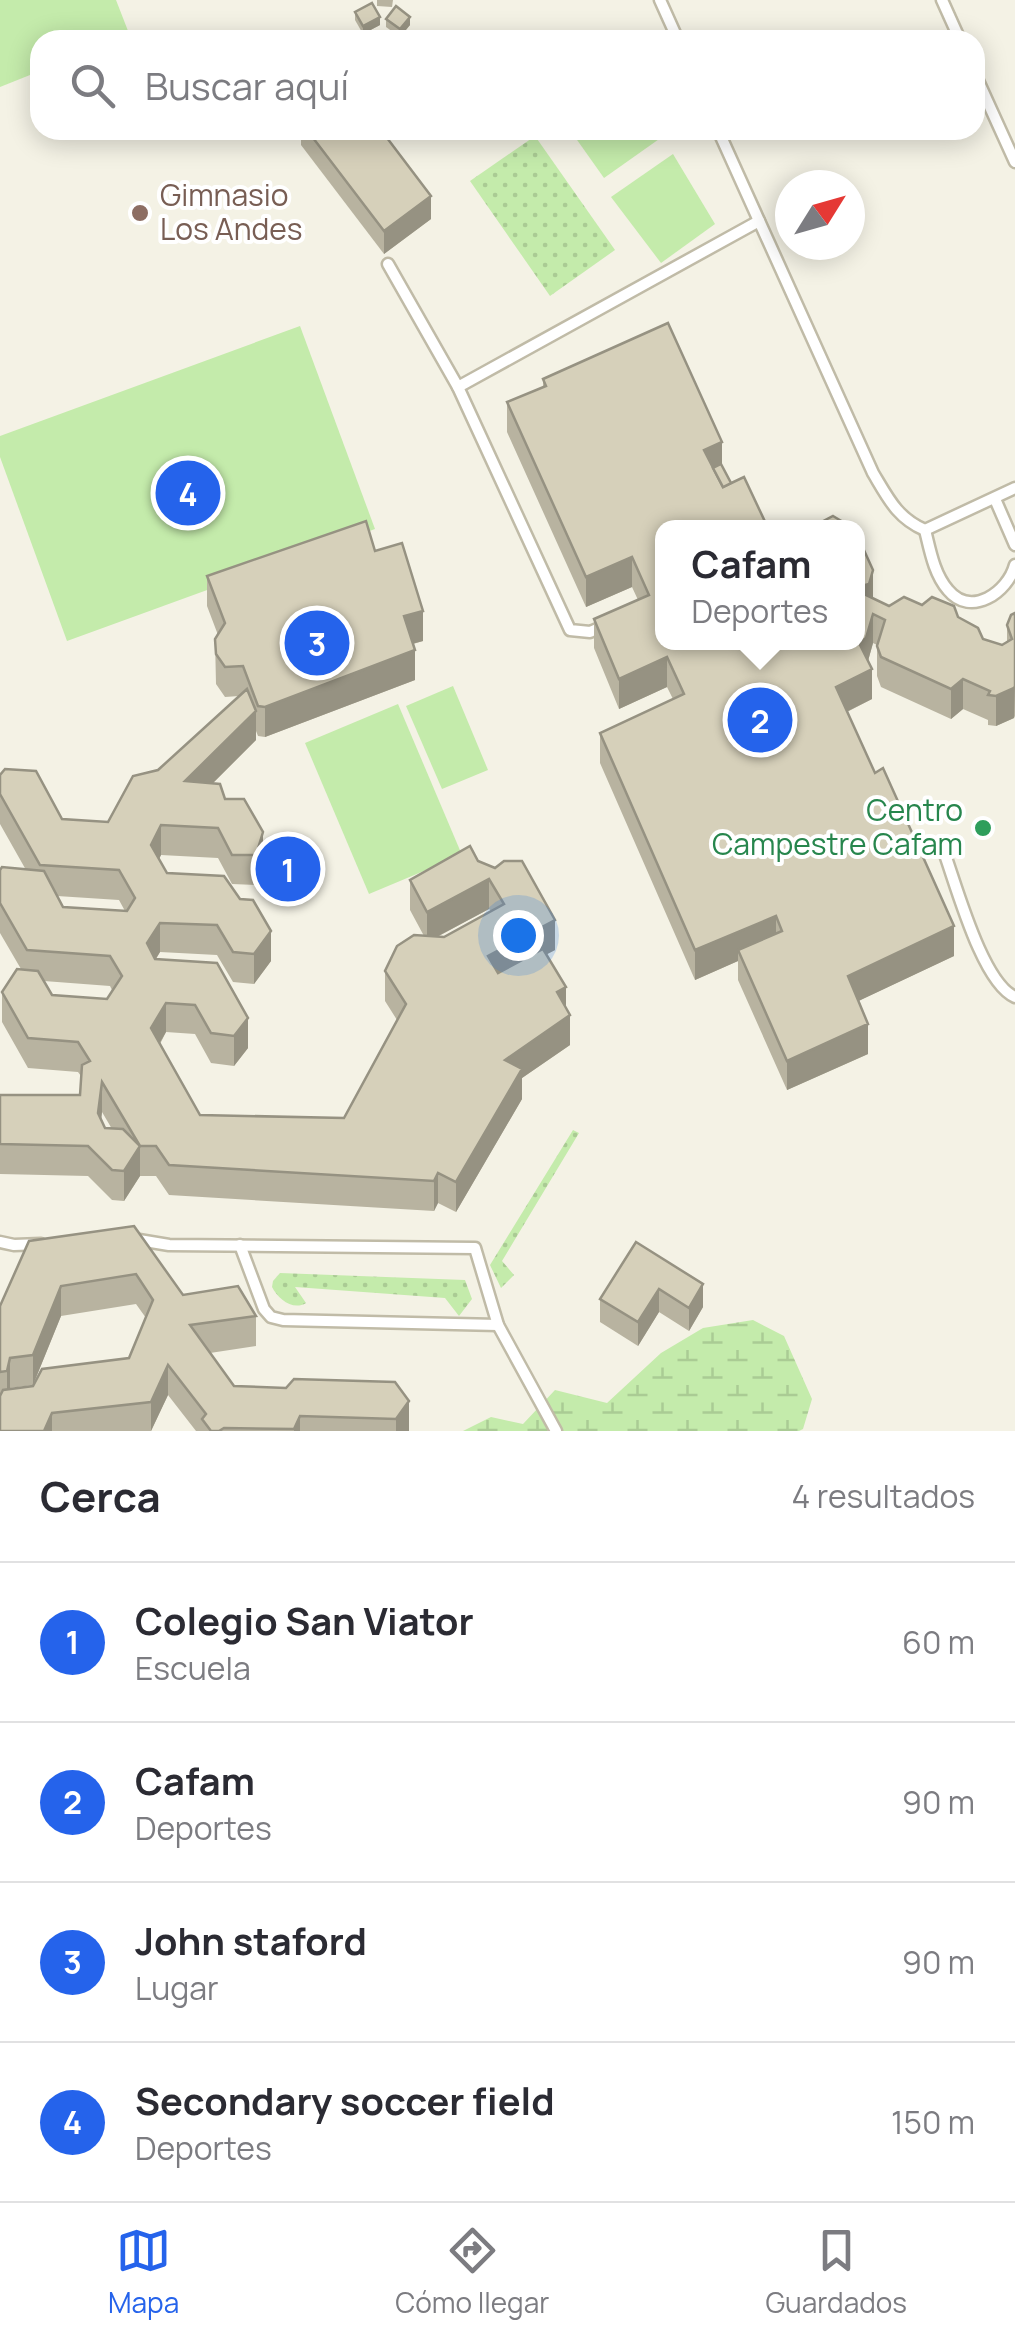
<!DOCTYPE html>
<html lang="es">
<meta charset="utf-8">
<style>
body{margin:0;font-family:Manrope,sans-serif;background:#f2f2f3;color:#2b2b33}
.compass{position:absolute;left:775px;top:170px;width:90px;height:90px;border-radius:50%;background:#fff;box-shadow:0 5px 25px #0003;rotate:53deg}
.you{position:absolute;left:518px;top:935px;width:35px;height:35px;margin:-25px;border:8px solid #fff;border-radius:50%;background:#1a73e8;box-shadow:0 0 0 15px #1a73e833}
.badge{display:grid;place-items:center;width:65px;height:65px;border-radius:50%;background:#2563eb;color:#fff;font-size:32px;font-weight:700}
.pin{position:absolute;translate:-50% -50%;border:5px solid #fff;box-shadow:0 2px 10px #0006}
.popup{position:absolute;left:655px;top:520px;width:210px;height:130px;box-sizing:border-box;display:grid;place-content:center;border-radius:20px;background:#fff;filter:drop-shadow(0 2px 8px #0005);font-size:32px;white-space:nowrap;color:#7c7c81}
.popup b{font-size:38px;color:#2b2b33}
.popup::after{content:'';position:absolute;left:50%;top:100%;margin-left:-20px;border:20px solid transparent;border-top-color:#fff}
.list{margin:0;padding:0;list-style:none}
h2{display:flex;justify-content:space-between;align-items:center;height:130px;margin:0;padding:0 40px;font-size:42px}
h2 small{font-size:32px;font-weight:400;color:#7c7c81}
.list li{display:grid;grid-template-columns:65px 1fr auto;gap:30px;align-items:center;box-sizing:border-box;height:160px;padding:0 40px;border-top:2px solid #e1e1e2}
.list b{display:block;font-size:38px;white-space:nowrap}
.list p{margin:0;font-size:32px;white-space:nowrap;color:#7c7c81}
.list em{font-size:32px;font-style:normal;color:#7c7c81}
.icon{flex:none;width:55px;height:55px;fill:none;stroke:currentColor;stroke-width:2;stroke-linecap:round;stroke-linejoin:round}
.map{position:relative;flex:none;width:1015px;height:1431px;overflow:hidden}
.search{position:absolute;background:#fff;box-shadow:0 5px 25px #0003;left:30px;right:30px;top:30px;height:110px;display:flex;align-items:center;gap:25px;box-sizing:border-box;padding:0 35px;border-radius:30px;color:#7c7c81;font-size:38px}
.sheet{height:770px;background:#fff}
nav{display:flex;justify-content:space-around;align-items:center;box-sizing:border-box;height:140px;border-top:2px solid #e1e1e2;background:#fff;font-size:28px;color:#7c7c81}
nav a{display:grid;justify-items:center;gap:5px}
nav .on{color:#2563eb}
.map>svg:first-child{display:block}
.grass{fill:url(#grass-dots)}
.wetland{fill:url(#wetland-marsh)}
.park{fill:#c4ebab}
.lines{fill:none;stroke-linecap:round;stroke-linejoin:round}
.service-casing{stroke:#c0bba7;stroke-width:15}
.service{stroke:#fff;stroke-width:10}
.wall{fill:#b8b3a0;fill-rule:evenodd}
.shaded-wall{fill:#969282}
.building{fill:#d6d0ba;stroke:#969282;stroke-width:2.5;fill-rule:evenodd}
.education-dot{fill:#8d6e63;stroke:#fff;stroke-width:4}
.leisure-dot{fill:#2e9e5b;stroke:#fff;stroke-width:4}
.labels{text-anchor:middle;stroke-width:8;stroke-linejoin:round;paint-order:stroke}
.education-label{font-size:30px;fill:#785e54;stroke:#fff;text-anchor:start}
.leisure-label{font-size:30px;fill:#27864d;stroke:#fff;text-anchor:end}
</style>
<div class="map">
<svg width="1015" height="1431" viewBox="0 0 1015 1431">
<defs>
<pattern id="grass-dots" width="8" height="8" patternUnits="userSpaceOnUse" patternTransform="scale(2.5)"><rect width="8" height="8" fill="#c4ebab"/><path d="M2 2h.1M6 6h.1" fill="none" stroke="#aacb94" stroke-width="1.8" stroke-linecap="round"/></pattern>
<pattern id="wetland-marsh" width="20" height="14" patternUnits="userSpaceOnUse" patternTransform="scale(2.5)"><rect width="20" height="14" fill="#c4ebab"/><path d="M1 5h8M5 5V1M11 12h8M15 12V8" fill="none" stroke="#aacb94"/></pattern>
</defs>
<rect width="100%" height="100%" fill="#f4f2e5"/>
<g class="grass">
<path d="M535,136l80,114 -65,46 -80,-115z"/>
<path d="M573,1130l6,3 -77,128 12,14 -13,13 -11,-23z"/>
<path d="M280,1273l185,7 7,19 -13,17 -14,-18 -150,-11 11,16c-13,8 -28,-4 -34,-16l1,-6z"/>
</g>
<path class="wetland" d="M753,1320l31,16 28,63 -9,30 -4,2h-336l28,-14 32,7 32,-34 52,13 54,-50 42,-25z"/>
<g class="park">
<path d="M0,0h116l14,36 -11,4h-79v31l-40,16z"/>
<path d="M570,130h87l5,7 -58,41z"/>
<path d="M673,154l42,70 -54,39 -50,-66z"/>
<path d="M300,326l75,203 -308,112 -67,-184v-21z"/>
<path d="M453,686l35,84 -46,19 -36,-83z"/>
<path d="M398,704l64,151 -93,39 -64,-151z"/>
</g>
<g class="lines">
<defs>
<g id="service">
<path d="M660,0l18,40"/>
<path d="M942,0l18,40"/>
<path d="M975,74l40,88"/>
<path d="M718,130l155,343c15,25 24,45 52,57l90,-42"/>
<path d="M388,264l70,123"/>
<path d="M995,499l20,46"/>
<path d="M925,530c5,20 9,44 23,60 23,28 60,2 67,-25"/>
<path d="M606,625l-16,7 -20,-2 -112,-243 301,-166"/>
<path d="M943,849c13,35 39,134 72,148"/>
<path d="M133,1239l36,6 306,3 23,77 58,106"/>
<path d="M0,1242l14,3 27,-1"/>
<path d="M240,1245l24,64 7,8 12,3 215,5"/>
</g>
</defs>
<use href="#service" class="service-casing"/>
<use href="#service" class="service"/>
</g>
<g class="wall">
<path d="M377,0h16l-1,7 -15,-1z"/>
<path d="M355,12l25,13 -17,9 -8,-14z"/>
<path d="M386,19l24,6 -10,12 -14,-10z"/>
<path d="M301,130h80l50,89 -47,35 -83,-109z"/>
<path d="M543,379l119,149 211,70 16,8 33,-1 36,12 25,22 19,6 5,-3v-17l8,-12v103l-1,2 -18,8 -8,-1v-5l-25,-11 -12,10 -70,-32 -4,-11v-31l-4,-2 -5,18 4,38 -25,13 107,244 -96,45 10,53 -81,36 -49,-110v-19l-43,19 -95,-217v-30l73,-34 -6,-12 -48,22 -25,-61v-29l44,-19 -6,-13 -46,20 -79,-175v-30l36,-15z"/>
<path d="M375,551l48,90 -10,3 2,36 -150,57 -7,-1 -2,-5v9l-43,43 50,79 -7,23 -24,-1 -14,-26 -57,-3 -2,4 8,14 104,88 -17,23 -21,-2 -16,-27 -57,-3 -4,7 92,89 -14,18 -23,-3 -16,-29 -29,-2 -6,12 40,71 144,3 53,-98 -12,-19v-30l39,-35 -14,-26v-30l68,-19 77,89 -8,4 19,54 4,37 -48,33v21l-66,113 -18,-9 -4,8 -265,-16 -13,-19h-16l-16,25 -12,-1 -24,-24 -88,-2v-79h80l1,-19 -3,-4 -50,-4 -26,-46v-30l19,-23 -21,-36v-63h26l-26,-46v-49l62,44 46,3 50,-52 81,-74 -14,1 -9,-13 -1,-45 3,-4 -11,-29v-30zM57,896l62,4 6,11 -62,-4zM489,909l2,2 -47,26h-7zM44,981l66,5 2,4 -5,9 -55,-4zM102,1112l10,17 -7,-1 -4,-8z"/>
<path d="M134,1226l49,69 73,21v30l-46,7 24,33 52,2 109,-6 14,49h-213l-28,-36 -17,36h-151v-125zM136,1304l10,14 -17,40 -96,28 -23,3v-1l23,-3 28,-69z"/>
<path d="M636,1242l67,65 -14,24 -30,-19 -21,34 -38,-24v-23z"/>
</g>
<g class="shaded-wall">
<path d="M380,17v8l-17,9v-8z"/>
<path d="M410,17v8l-10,12v-8z"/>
<path d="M431,196v23l-47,35v-23z"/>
<path d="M722,442v30l-15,6 -3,-28z"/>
<path d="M632,557v30l-46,20v-30z"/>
<path d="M873,570v30l-4,14 -8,-28z"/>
<path d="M423,611v30l-19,5v-30z"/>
<path d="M873,614v29l-7,25 -7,-25z"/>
<path d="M415,650v30l-150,57v-30z"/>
<path d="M667,657v30l-48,22v-30z"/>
<path d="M872,669v30l-36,18v-30z"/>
<path d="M963,679v30l-12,10v-30z"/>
<path d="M1015,686l-1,32 -18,8v-30z"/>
<path d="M256,711v29l-71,71v-30z"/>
<path d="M161,825v30l-10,20v-30z"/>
<path d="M263,832v30l-7,23v-30z"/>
<path d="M489,879v30l-62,33v-30z"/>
<path d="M776,916v30l-38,4v11l-43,19v-30z"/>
<path d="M555,920v30l-67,35v-29z"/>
<path d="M160,923v29l-13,21v-30z"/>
<path d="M954,926v30l-106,50v-30z"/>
<path d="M271,931v30l-17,23v-30z"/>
<path d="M566,987v30l-9,-25z"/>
<path d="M166,1003v29l-15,26v-30z"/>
<path d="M570,1015v30l-48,33v21l-66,113v-30l49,-122z"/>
<path d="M248,1018v30l-14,18v-30z"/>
<path d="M868,1024v30l-81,36v-29z"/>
<path d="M102,1082v30l-4,31v-30z"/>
<path d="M140,1146v30l-16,25v-30z"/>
<path d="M438,1173v30l-4,8v-30z"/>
<path d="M703,1284v23l-14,24v-23z"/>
<path d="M61,1286v30l-28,69v-30z"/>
<path d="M659,1289v23l-21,34v-24z"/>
<path d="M10,1358v30l-3,13v-30z"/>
<path d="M168,1365v30l-17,36v-29z"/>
<path d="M409,1401v30h-13v-12z"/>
<path d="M52,1413v18h-8z"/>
<path d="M300,1416v15h-6v-2z"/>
</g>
<g class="building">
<path d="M372,3l8,14 -17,9 -8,-14z"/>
<path d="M396,6l14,11 -10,12 -14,-10z"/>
<path d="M307,130h74l50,66 -47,35z"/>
<path d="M668,323l54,119 -18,8 19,37 21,-10 24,51h-106v114h196v-105l15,33 -4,14 -8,2 5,9 23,11 15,-9 18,8 10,-8 22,9 4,11 20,11 5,11 19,6 10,-6 -5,-14 4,-10 4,-2v73l-1,2 -18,8 -8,-1 2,-4 -27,-12 -12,10 -70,-32 -4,-11 8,-26 -12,-6 -7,24 -7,5 13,26 -36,18 39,86 8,-5 71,158 -106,50 20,48 -81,37 -49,-111 44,-19 -6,-15 -81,34 -95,-217 84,-39 -17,-37 -48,22 -25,-60 55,-24 -17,-38 -46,20 -79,-175 39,-16 -3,-7z"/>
<path d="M721,464l10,19 -8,4 -10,-19z"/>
<path d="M833,516l20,12h-43z"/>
<path d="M366,521l9,30 27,-8 21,68 -19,5 11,34 -150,57 -7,-1 -15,-40 -18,1 -9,-13 -1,-15 10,-16 -18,-47z"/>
<path d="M247,689l9,22 -71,70 35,3 5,15h19l19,33 -7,23h-24l-14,-27 -57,-3 -10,20 16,28 57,3 16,23 13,1 18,31 -17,23 -21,-2 -16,-27 -57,-2 -13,20 8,16 62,4 31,55 -14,18 -23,-3 -16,-28 -29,-2 -15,25 49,87 144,3 62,-114 -21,-33 12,-25 17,-11 30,2 60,-33 -15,-25 -62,33 -17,-32 60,-34 8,15 17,7 9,-7h18l33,59 -67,36 10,17 45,-24 23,38 -9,5 13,23 -65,45 17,9 -66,113 -18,-9 -4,8 -265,-16 -13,-19h-16l-16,25 -12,-1 -24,-24 -88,-2v-49h80l2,-30 8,-4 -12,-19 -50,-4 -26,-46 15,-23 21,2 14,24 55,4 15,-23 -12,-20 -83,-6 -27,-47v-33l2,-3 42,4 19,36 64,4 8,-13 -16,-28 -79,-5 -40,-71v-19l5,-6 31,2 26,48 46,3 25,-46 25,-6zM102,1082l38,64 -17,-17 -18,-1 -7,-15z"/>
<path d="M134,1226l49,69 55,-9 18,30 -66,9 44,61 52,2 8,-9 101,3 14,19 -13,18 -96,-3 -6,13 -70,-1 -5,3h-8l-9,-12 4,-5 -38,-49 -17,37 -99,11 -8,18h-44v-35l3,-6 30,-4 9,-17 87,-11 24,-58 -17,-26 -75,12 -28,69 -23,3 -3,13 -7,1v-66l29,-65z"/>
<path d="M636,1242l67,42 -14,24 -30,-19 -21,33 -38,-23z"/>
</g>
<circle class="education-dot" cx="140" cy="213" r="10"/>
<circle class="leisure-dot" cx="983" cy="828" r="10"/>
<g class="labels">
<g class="education-label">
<text x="160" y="206">Gimnasio<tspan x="160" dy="34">Los Andes</tspan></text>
</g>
<g class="leisure-label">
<text x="963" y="821">Centro<tspan x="963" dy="34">Campestre Cafam</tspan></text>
</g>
</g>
</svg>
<svg class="compass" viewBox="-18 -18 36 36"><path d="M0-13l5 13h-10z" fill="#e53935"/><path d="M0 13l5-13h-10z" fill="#7c7c81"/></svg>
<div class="you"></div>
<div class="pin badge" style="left:288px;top:869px">1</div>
<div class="pin badge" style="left:760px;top:720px">2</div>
<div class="popup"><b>Cafam</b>Deportes</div>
<div class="pin badge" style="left:317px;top:643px">3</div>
<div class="pin badge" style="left:188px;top:493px">4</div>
<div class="search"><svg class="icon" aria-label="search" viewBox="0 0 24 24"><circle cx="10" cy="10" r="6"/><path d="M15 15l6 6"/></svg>Buscar aquí</div>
</div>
<section class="sheet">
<h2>Cerca<small>4 resultados</small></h2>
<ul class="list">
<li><span class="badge">1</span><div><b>Colegio San Viator</b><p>Escuela</p></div><em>60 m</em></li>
<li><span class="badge">2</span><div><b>Cafam</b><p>Deportes</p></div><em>90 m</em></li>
<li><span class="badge">3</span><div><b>John staford</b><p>Lugar</p></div><em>90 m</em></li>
<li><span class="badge">4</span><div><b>Secondary soccer field</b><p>Deportes</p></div><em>150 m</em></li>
</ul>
</section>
<nav>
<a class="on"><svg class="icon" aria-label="map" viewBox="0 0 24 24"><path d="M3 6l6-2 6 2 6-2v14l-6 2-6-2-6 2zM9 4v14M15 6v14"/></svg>Mapa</a>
<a><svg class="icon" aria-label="directions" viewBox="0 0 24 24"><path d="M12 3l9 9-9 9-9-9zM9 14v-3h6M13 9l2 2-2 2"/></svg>Cómo llegar</a>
<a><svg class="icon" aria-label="saved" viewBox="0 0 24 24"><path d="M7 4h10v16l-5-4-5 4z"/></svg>Guardados</a>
</nav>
